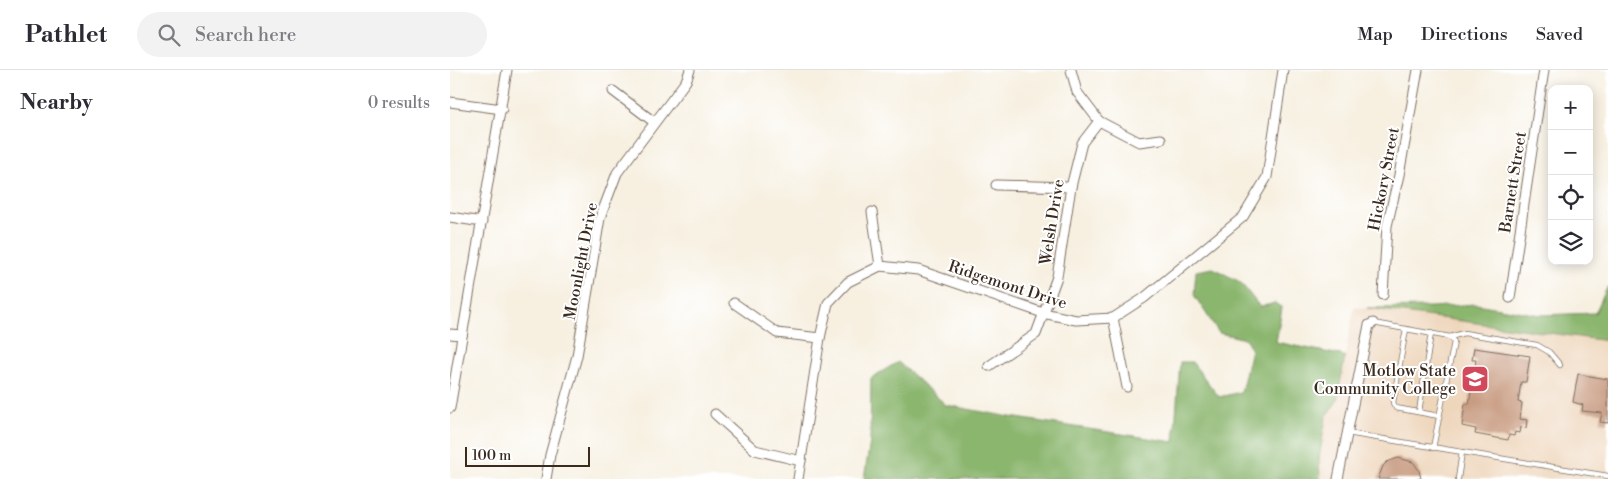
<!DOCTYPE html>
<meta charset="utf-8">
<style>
body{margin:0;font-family:"Libre Bodoni",serif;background:#f2f2f3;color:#2b2b33}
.controls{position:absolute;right:15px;top:15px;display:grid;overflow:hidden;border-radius:10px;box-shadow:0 2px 12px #0003}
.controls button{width:45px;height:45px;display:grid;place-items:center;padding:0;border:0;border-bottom:1px solid #e1e1e2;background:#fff;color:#2b2b33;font:25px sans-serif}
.scale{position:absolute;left:15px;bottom:12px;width:125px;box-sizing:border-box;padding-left:5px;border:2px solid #3b2a1e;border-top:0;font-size:14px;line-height:18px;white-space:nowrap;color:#3b2a1e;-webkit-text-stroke:4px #fff;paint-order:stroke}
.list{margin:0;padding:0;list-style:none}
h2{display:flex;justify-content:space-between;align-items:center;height:65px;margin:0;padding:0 20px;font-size:21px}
h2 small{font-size:16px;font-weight:400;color:#7c7c81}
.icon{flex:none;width:28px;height:28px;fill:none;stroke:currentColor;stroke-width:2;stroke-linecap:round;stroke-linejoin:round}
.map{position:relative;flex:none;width:1158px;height:409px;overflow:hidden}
header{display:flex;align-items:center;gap:30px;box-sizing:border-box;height:70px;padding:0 25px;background:#fff;border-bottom:1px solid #e1e1e2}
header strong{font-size:24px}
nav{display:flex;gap:28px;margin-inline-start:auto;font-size:18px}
.search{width:350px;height:45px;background:#f2f2f3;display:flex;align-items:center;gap:12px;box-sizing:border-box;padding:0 18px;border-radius:28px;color:#7c7c81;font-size:19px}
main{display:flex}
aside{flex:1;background:#fff}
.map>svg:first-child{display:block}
.built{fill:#eed6bb}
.forest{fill:#8bb66e;stroke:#637046}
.building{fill:#c79a7f}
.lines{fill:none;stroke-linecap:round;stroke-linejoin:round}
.service-casing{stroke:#7d6f62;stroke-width:6}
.minor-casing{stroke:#7d6f62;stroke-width:11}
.service{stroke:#fff;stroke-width:4.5}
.minor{stroke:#fff;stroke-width:9}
.labels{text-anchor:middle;stroke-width:4;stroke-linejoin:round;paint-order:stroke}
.street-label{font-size:16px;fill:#3b2a1e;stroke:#fff}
.poi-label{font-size:16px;fill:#3b2a1e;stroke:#fff;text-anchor:end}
</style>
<header>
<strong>Pathlet</strong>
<div class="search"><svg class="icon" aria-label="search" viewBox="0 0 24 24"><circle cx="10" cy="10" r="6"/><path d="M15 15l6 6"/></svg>Search here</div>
<nav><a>Map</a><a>Directions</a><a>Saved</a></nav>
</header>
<main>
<aside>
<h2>Nearby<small>0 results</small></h2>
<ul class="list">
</ul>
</aside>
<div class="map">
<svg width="1158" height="409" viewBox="0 0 1158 409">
<rect width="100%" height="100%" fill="#fff"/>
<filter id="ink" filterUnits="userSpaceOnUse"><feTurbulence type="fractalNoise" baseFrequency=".02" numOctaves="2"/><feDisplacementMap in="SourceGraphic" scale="10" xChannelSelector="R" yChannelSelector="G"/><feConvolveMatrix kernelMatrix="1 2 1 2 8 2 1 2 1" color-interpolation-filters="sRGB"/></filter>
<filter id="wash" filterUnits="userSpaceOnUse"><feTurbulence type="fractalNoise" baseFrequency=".0096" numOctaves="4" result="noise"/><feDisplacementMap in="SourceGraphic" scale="20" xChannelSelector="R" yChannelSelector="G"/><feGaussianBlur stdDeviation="1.12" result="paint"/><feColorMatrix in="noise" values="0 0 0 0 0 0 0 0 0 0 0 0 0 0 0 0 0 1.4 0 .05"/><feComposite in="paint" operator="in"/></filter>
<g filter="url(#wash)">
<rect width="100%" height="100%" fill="#f7f0e1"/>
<path class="built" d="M904,237l95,11 159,23v138h-288l-1,-20 7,-42 11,-16z"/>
<g class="forest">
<path d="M763,198l27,14 20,25 15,-4 7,5 -6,34 69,14 -8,45 -11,16 -7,42 1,20h-456l6,-37 1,-64 27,-16 48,43 64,12 164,25 6,-80h12l27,35 22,-5 10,-42 -5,-11 -27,-6 -25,-38 2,-24z"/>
<path d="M1158,216v55l-241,-33 65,-1 44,-3 64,11 55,-2z"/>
</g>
<g id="blocks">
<g class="building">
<path d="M1024,278l56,8 -4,26h-5l-3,20 4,1 -2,16 7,1 -1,8 -5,-1 -1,6 -5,-1 -1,4 -5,-1 -1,5 -33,-6 1,-5 -14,-3 3,-22h4l7,-44h-4z"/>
<path d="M1128,304l30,5v44l-8,-1 2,-9 -20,-2 1,-6 -10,-3z"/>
<path d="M948,388l15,4 6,8 2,9h-43l5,-13 4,-4z"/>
</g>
</g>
</g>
<g filter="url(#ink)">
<use href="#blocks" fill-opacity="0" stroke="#7d6f62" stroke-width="1"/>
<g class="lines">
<defs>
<g id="service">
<path d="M923,253l77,14 4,5 -21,106"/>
<path d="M956,259l-13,74 3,5 43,8"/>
<path d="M1000,267l14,-4 73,12 12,7 11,13"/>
<path d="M969,342l12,-79"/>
<path d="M897,363l261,43"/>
<path d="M1008,409l4,-27"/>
</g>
<g id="minor">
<path d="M621,0l6,22 22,29 40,21 22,-3"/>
<path d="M163,21l41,31"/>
<path d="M0,32l52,7"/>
<path d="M546,115l75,2"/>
<path d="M422,142l8,54"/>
<path d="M0,147l32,5"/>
<path d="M933,225l4,-69 12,-51 19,-105"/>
<path d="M1060,228l34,-228"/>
<path d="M284,233l43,30 43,5"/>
<path d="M663,248l14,69"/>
<path d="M0,264l12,1"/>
<path d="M539,296l47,-32 21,-57 14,-90 11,-44 17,-22"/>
<path d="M0,338l57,-338"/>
<path d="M265,344l40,36 46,11"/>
<path d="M96,409l4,-24 27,-99 23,-138 17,-45 69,-92 4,-11"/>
<path d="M348,409l22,-141 8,-35 20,-21 32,-16 38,4 125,43 33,7 37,-2 31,-20 99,-81 24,-40 16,-107"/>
<path d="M888,409l31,-154 4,-2"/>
</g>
</defs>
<use href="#service" class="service-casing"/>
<use href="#minor" class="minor-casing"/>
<use href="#service" class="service"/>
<use href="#minor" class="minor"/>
</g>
</g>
<defs>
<symbol id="university-square" viewBox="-11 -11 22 22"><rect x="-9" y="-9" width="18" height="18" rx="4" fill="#d1495b" stroke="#fff"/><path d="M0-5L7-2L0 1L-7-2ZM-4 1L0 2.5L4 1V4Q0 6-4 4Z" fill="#fff"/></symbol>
</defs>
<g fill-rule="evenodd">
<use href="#university-square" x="1009" y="293" width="32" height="32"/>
</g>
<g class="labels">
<g class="street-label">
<text transform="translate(933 109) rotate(-79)" y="6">Hickory Street</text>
<text transform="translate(1062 112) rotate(-81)" y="6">Barnett Street</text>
<text transform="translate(601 152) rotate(-81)" y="6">Welsh Drive</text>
<text transform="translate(130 191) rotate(-79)" y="6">Moonlight Drive</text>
<text transform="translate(558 214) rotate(18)" y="6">Ridgemont Drive</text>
</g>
<g class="poi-label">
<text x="1006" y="306">Motlow State<tspan x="1006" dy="18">Community College</tspan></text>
</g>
</g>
</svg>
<div class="controls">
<button>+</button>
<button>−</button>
<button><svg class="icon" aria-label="locate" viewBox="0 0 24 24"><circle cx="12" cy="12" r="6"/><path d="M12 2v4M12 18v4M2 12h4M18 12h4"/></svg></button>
<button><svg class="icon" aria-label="layers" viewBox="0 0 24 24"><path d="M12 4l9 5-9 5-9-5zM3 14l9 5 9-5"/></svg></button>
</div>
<div class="scale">100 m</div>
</div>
</main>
